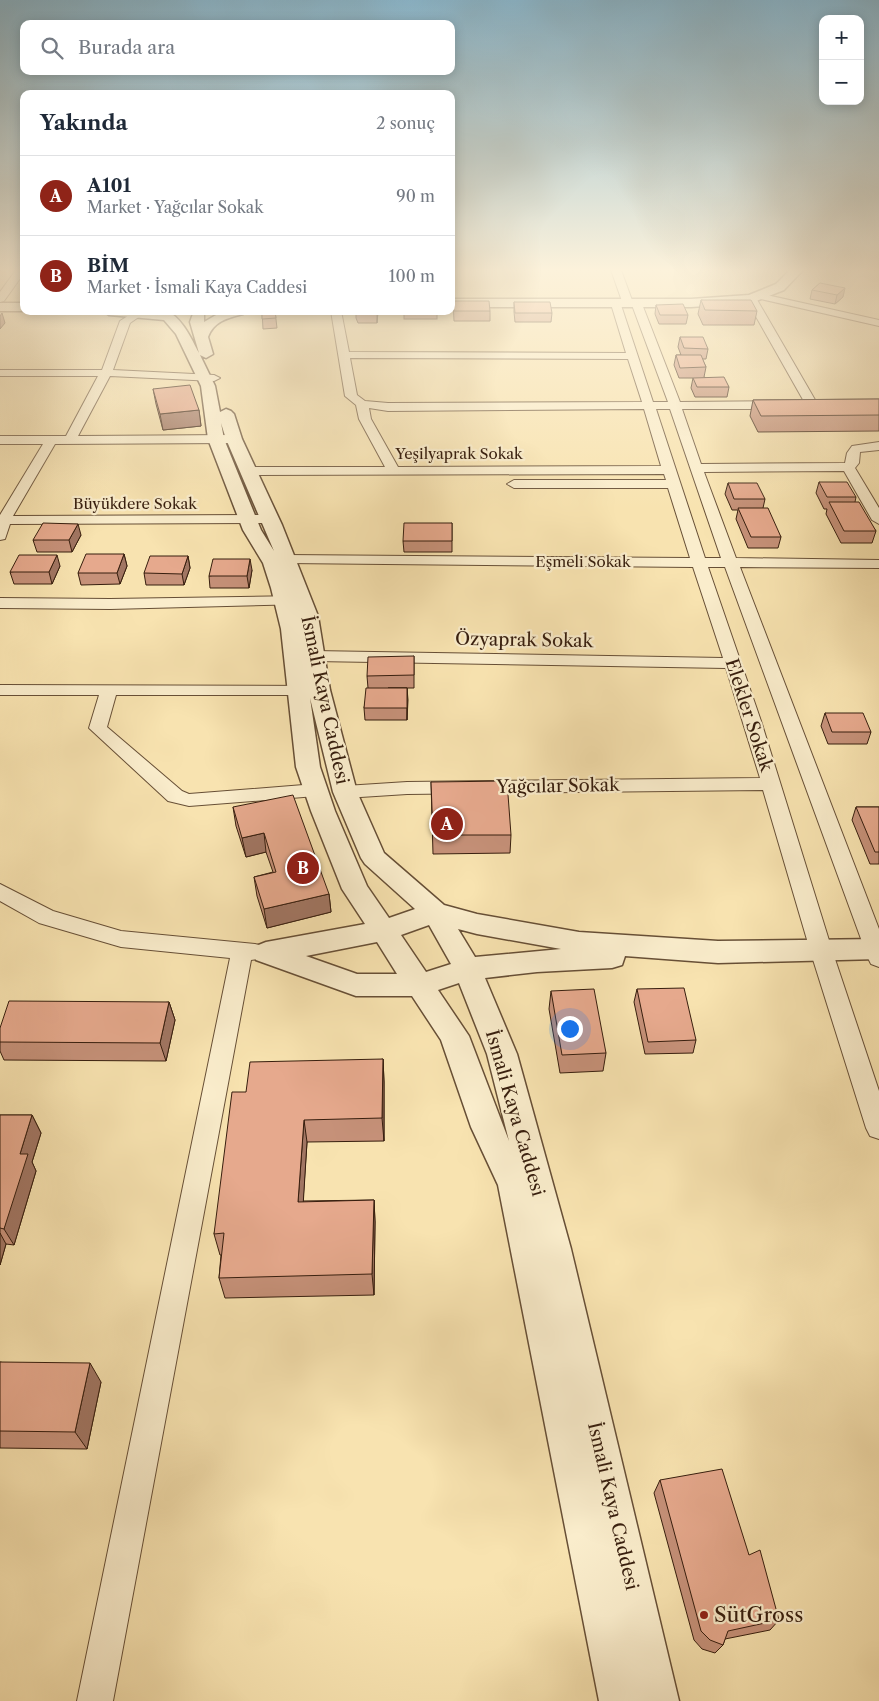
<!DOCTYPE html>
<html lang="tr">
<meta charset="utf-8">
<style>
body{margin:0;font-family:"Libre Caslon Text",serif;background:#f6f6f7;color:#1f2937}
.controls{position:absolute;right:15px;top:15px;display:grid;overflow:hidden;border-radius:10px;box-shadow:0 2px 12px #0003}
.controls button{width:45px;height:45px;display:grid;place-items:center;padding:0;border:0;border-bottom:1px solid #e0e1e3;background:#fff;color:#1f2937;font:25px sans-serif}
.you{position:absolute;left:569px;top:1028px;width:18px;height:18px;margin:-12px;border:4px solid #fff;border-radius:50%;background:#1a73e8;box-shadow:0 0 0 8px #1a73e833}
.badge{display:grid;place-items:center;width:32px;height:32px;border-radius:50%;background:#8f2418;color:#fff;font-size:16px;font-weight:700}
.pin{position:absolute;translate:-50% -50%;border:2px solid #fff;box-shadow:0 1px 5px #0006}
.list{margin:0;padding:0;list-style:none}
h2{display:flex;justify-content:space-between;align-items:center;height:65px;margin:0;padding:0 20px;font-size:21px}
h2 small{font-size:16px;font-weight:400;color:#747a83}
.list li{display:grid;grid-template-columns:32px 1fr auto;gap:15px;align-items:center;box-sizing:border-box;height:80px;padding:0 20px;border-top:1px solid #e0e1e3}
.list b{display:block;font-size:19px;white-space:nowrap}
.list p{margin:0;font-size:16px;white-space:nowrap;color:#747a83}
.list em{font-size:16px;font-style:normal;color:#747a83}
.icon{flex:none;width:28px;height:28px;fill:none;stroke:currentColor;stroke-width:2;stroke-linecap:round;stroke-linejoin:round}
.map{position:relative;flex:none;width:879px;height:1701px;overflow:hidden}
.search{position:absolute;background:#fff;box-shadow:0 2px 12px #0003;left:20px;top:20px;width:435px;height:55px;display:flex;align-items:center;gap:12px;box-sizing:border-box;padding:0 18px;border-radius:10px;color:#747a83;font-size:19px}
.panel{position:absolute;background:#fff;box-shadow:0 2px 12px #0003;left:20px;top:90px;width:435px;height:225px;border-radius:10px}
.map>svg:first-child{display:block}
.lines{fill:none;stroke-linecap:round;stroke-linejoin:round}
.minor-casing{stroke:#674f36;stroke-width:2}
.tertiary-casing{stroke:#674f36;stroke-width:3}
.minor{fill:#faedcc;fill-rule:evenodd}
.tertiary{fill:#faedcc;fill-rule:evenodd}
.wall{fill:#c69179;stroke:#371e0e}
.shaded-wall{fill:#a17663;stroke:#371e0e}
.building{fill:#e6a98d;stroke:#371e0e}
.poi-dot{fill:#8f2418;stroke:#faedcc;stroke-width:2}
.labels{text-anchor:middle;stroke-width:4.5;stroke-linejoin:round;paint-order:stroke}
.far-street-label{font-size:15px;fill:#371e0e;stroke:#faedcc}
.street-label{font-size:18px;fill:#371e0e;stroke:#faedcc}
.near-poi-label{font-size:21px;fill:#371e0e;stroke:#faedcc;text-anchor:start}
</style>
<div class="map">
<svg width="879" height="1701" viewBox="0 0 879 1701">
<rect width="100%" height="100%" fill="#f8e3b0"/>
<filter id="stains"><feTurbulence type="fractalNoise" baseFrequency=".004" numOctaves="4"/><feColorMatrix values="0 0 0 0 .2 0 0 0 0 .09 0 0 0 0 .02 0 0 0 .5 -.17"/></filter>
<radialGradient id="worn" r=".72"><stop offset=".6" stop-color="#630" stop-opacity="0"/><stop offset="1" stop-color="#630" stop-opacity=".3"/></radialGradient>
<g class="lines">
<defs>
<g id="minor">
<path d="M16,270h8v3l-20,28 -4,1v-10z"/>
<path d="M611,270h10l12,33 4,-2 5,3 38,98 100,-1 6,4 -6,4h-98l19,55 144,-1 2,-10 5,-7 27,-4v8l-19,2 -1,11 -4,5 24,40v16l-7,-4 -28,-49 -140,1 32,86 143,2v8l-139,-1 139,362v38l-8,-3 -3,-6 -143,-391h-17l53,154 71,229 47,141v48l-9,-3 -4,-8 -56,-178 -47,-160 -356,4 -62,4 -7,-2 -2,-4 2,-4 7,-2 62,-4 353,-4 -34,-110 -412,-7 -6,-2 -2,-3 2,-3 6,-2 409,7 -30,-91 -407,-4 -5,-1 -2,-3 2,-3 5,-1 404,3 -22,-70h-154l-7,-4 7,-4h152l-2,-6 -415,1 -7,-4 7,-4h136l-26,-48 -3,-14 -11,-9 -14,-85h10l8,41 277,1 -15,-49 5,-3 4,1 33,100h15l-36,-97 -4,2 -5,-3zM350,358l278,1 14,43 -254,1 -23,-2 -8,-6zM369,408l19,3 256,-2 17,57 -263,1 -27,-48zM656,409h14l51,149h-16z"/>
<path d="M758,293l121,27v6l-123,-28 62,107 -2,3 -4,1 -6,-4 -60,-106z"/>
<path d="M134,312h8l1,2 -13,9 -17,47 101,5 6,3 -6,3 -104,-5 -32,60 156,-1 6,4 -6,4 -179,1 -42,72 258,-1 7,4 -7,4 -261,1 -5,15 -5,1v-25l43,-71h-43v-8h66l32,-60h-98v-6h102l18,-49z"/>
<path d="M300,596l5,2 3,3 -3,3 -195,5 -110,-1v-10l110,1z"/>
<path d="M0,685l321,1 3,4 -3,4 -6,1h-199l-9,32 75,64 7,3 127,-10 7,2 2,4 -2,4 -7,2 -127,10 -21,-5 -79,-73 10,-33h-99z"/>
<path d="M0,884l53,27 68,20 134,13 8,2 3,6 -3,6 -12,2 -138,741h-36l153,-743 -109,-11 -82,-24 -39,-22z"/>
</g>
<g id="tertiary">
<path d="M790,270h13l-19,20 -33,13 -60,4h-240v-8h240l58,-4 27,-11z"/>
<rect x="0" y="303" width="24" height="8"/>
<path d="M103,311h64c15,7 24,27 32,42l-9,-31 4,-11h10v11l19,-11h21l-1,3c-15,4 -29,7 -35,23l5,17 -7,4 -6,-3 15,31 5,26 6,-3 5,2 3,3 8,25 40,86 36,91 12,74 27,102 27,61 60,52 33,9 102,18 139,9 161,-2v20l-161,4 -93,-7 -3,9 -10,3 -75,4 -52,6 32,76 54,195 108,452h-80l-101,-516 -27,-58 -30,-87 -29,-44h-56l-100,-36 -4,-7 4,-7 10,-4 99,-18 -23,-35 -31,-78 -15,-44 -15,-138 -10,-41 -8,-25 -20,-33 -35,-91 -7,-53 -25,-52 -12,-14 -55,-5zM221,423l5,16 48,112 -13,-21 -37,-91zM310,698l23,94 28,66 4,6 50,45 -26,9 -22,-32 -32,-75 -15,-44zM429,925l22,39 -25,8 -25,-37zM458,929l19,5 84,15 -86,8zM377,942l20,32h-40l-51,-18zM459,983l28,71 22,87 -40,-105 -31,-46z"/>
</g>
</defs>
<use href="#minor" class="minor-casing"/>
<use href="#tertiary" class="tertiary-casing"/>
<use href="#minor" class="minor"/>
<use href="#tertiary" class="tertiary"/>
</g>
<g class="wall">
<path d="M820,283l23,14 -8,7 -25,-5 2,-9z"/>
<path d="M701,300l56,11 -3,14h-51l-5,-11z"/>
<path d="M453,301l37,10v10h-36z"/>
<path d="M514,302l38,11 -1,9h-36l-1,-10z"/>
<path d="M656,305l32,10 -2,9h-27l-4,-10z"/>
<path d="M262,311h13l2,17 -14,1z"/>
<path d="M356,311h22l-1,12h-19l-2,-5z"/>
<rect x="404" y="311" width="33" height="8"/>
<path d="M680,337l28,12 -2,10h-4l4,8 -2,10 25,10 -2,10h-32l-4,-9 2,-10h-14l-5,-13 2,-10h5l-3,-8z"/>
<path d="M153,389l46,21 2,16 -38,4 -7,-26z"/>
<path d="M879,399v32l-121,1 -8,-16 3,-16z"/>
<path d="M819,482l37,15 -1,5 21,29 -4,12h-31l-15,-29 1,-5h-3l-8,-16z"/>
<path d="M728,483l37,16 -2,9 18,29 -3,11h-30l-12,-29 2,-9h-6l-7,-16z"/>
<path d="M452,523v29h-48l-1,-11z"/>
<path d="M81,535l-9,17h-35l-4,-12z"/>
<path d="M124,554l3,12 -7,18 -39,1 -3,-12z"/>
<path d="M188,556l2,12 -6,17h-38l-2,-12z"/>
<path d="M60,566l-8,18h-38l-4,-12z"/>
<path d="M252,570l-3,18h-39l-1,-12z"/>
<path d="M414,656v32h-26h19v32h-42l-1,-12 4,-20 -1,-12z"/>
<path d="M825,713l46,19 -4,12h-39l-7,-18z"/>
<path d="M431,782l80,53 -1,18 -77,1z"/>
<path d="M233,807l96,87 2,18 -64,16 -10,-32 -3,-19 19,-5 -7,-20 -20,5 -10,-31z"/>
<path d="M856,807h23v57h-9l-18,-44z"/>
<path d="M637,989l59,51 -3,13 -48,1 -11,-52z"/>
<path d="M551,991l55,62 -3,18 -43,2 -11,-64z"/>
<path d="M169,1002l6,18 -9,41 -162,-1 -4,-9v-23z"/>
<path d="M383,1059l1,23v59l-77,1 -4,59 71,-1 1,22 -1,73 -149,3 -6,-20 2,-23h-1l-6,-21 32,-142z"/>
<path d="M0,1115h32l9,18 -9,29 4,9 -22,74 -8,-1 -6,21z"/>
<path d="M0,1362l101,20 -14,67 -87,-1z"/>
<path d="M660,1480l89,75 30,65 -9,10 -45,9 -2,6 -8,8 -13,-4 -8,-9 -40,-147z"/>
</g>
<g class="shaded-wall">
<path d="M845,288l-2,9 -8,7 2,-9z"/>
<path d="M377,311h1l-1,12z"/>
<path d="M2,313l3,10 -5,6v-13z"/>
<path d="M199,410l2,16 -38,4 -3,-16z"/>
<path d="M78,524l3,11 -9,17 -3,-12z"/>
<path d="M124,554l3,12 -7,18 -3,-11z"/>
<path d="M57,555l3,11 -8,18 -3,-12z"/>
<path d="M188,556l2,12 -6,17 -2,-11z"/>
<path d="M250,559l2,11 -3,18 -2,-12z"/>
<path d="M407,688l1,12 -1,20z"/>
<path d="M264,833l2,19 -20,5 -4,-19z"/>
<path d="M329,894l2,18 -64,16 -3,-19z"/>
<path d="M169,1002l6,18 -9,41 -6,-18z"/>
<path d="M383,1059l1,23v59l-2,-23z"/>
<path d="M32,1115l9,18 -9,29 4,9 -22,74 -10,-16 16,-75z"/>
<path d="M304,1120l3,22 -5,81 -4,-21z"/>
<path d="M374,1200l1,22 -1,73 -2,-21z"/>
<path d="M0,1233l6,11 -6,21z"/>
<path d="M90,1363l11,19 -14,67 -12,-17z"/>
</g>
<g class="building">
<path d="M820,283l25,5 -8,7 -25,-5z"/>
<path d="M701,300h50l6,11 -52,-1z"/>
<path d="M453,301h36l1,10h-36z"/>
<path d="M514,302h36l2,11h-37z"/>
<path d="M683,304l5,11h-28l-4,-10z"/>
<path d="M262,311h13l1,7 -14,1z"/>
<path d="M357,311h20v2h-19z"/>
<path d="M680,337h23l5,12 -24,-1z"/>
<path d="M676,355h25l5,12 -26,1z"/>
<path d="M724,377l5,10h-32l-4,-9z"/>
<path d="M190,385l9,25 -39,4 -7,-25z"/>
<path d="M879,399v16l-118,1 -8,-16z"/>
<path d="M819,482h28l9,15h-29z"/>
<path d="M728,483h29l8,16h-31z"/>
<path d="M829,502h30l17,29h-32z"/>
<path d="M738,508h30l13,29h-30z"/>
<path d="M43,523l35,1 -9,16h-36z"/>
<path d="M404,523h48v18h-49z"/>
<path d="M86,554h38l-7,19h-39z"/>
<path d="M19,555h38l-8,17h-39z"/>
<path d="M150,556h38l-6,18 -38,-1z"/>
<path d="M213,559h37l-3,17h-38z"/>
<path d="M414,656v19l-47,1 1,-19z"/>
<path d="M366,688h41v20h-43z"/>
<path d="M825,713h38l8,19h-39z"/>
<path d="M507,781l4,54h-78l-2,-53z"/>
<path d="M293,795l36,99 -65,15 -10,-32 22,-5 -12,-39 -22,5 -9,-31z"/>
<path d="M856,807h23v45h-4z"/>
<path d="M684,988l12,52 -48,2 -11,-53z"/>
<path d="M594,989l12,64 -44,2 -11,-64z"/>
<path d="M9,1001l160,1 -9,41 -160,-1v-14z"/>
<path d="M383,1059l-1,59 -78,2 -6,82 76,-2 -2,74 -153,4 5,-45 -10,1 18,-142h14l4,-30z"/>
<path d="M0,1115h32l-12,39h8l-24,75 -4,-1z"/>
<path d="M0,1362l90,1 -15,69 -75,-1z"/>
<path d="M722,1469l27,86 11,-5 19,70 -51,11 -5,14 -13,-5 -9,-9 -41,-151z"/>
</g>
<linearGradient id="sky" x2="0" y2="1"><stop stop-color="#8ab8cf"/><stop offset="0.53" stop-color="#fcf2db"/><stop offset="1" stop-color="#fcf2db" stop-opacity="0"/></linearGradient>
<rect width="879" height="509" fill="url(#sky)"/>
<circle class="poi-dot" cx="704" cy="1615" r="5"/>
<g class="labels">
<g class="far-street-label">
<text x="459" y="459">Yeşilyaprak Sokak</text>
<text x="135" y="509">Büyükdere Sokak</text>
<text x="583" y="567">Eşmeli Sokak</text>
</g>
<g class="street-label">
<text transform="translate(524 640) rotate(1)" y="6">Özyaprak Sokak</text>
<text transform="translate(325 700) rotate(78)" y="6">İsmali Kaya Caddesi</text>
<text transform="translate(749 715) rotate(72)" y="6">Elekler Sokak</text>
<text transform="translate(558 786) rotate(-1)" y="6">Yağcılar Sokak</text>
<text transform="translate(515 1113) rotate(74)" y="6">İsmali Kaya Caddesi</text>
<text transform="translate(613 1506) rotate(77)" y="6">İsmali Kaya Caddesi</text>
</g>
<g class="near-poi-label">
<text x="714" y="1622">SütGross</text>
</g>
</g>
<rect width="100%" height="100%" filter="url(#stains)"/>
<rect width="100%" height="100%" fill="url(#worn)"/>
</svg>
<div class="controls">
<button>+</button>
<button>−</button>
</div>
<div class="you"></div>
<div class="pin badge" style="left:447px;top:824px">A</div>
<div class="pin badge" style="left:303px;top:868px">B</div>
<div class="search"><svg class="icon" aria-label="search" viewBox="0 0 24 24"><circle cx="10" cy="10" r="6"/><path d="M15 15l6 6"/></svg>Burada ara</div>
<section class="panel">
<h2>Yakında<small>2 sonuç</small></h2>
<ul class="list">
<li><span class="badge">A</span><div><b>A101</b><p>Market · Yağcılar Sokak</p></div><em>90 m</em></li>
<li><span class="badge">B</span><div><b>BİM</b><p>Market · İsmali Kaya Caddesi</p></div><em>100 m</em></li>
</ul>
</section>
</div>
